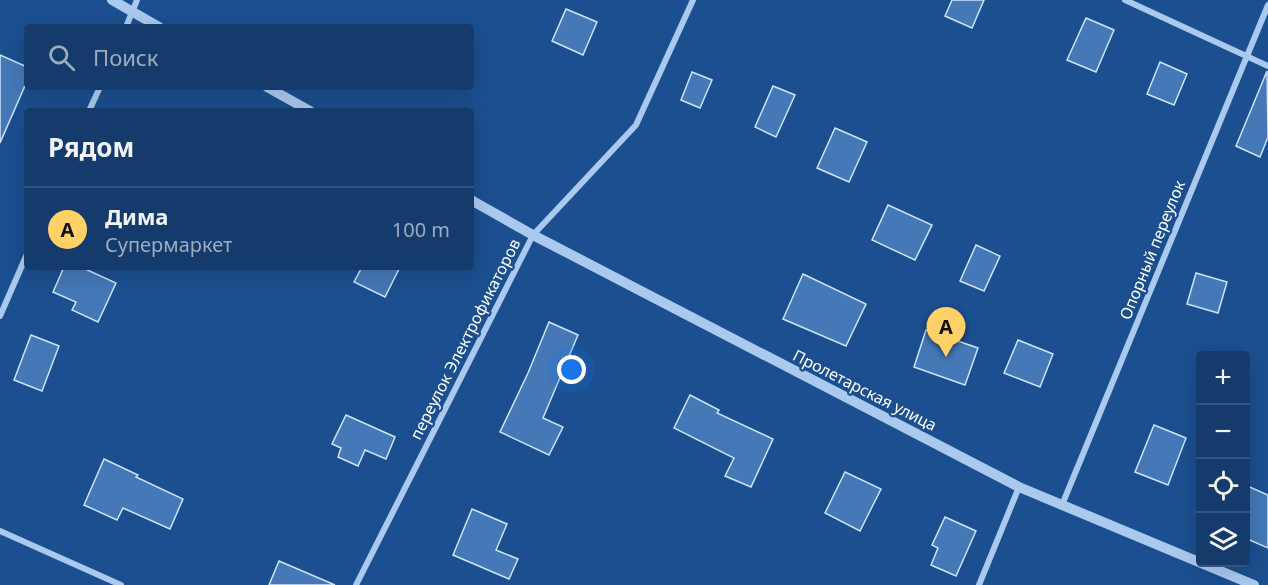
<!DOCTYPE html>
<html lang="ru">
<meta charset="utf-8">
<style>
body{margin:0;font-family:"Noto Sans",sans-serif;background:#1d4271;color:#f1f3f6}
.controls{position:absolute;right:18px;bottom:18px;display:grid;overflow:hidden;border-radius:6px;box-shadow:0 6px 24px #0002}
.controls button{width:54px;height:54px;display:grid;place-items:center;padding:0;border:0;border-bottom:2px solid #33557e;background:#143b6b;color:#f1f3f6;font:30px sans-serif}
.you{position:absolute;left:572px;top:370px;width:21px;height:21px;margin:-15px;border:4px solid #fff;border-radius:50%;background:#1a73e8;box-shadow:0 0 0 9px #1a73e833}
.badge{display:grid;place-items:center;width:39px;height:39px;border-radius:50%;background:#ffd166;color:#111;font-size:20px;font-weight:700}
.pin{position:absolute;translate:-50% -50px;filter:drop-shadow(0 2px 3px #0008)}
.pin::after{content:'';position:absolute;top:32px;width:21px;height:18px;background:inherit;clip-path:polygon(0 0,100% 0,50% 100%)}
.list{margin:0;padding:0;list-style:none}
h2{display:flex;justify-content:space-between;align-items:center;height:78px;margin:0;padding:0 24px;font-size:26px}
h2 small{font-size:20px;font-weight:400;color:#9dadc1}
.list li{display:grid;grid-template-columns:39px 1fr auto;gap:18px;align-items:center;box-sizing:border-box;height:84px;padding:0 24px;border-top:2px solid #33557e}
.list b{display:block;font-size:22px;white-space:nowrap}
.list p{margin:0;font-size:20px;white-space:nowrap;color:#9dadc1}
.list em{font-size:20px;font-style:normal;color:#9dadc1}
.icon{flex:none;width:33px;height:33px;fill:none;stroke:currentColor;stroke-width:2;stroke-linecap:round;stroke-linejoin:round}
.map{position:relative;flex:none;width:1268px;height:585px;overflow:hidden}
.search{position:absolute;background:#143b6b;box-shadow:0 6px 24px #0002;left:24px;top:24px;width:450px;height:66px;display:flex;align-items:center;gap:15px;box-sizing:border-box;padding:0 21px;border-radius:6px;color:#9dadc1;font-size:22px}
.panel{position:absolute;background:#143b6b;box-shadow:0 6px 24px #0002;left:24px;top:108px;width:450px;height:162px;border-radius:6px}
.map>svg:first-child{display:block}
.building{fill:#4478b7;stroke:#cfe3fa;stroke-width:1.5}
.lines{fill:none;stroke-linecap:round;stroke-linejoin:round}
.minor{stroke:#a9c9ee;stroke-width:6}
.tertiary{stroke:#a9c9ee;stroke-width:10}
.labels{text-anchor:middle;stroke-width:4.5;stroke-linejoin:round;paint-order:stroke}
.street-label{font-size:16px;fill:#fff;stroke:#1b4f8f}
</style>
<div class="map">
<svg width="1268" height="585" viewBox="0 0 1268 585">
<rect width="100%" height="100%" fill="#1b4f8f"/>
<g class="building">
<path d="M952,0h32l-12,28 -27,-12z"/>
<path d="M566,9l31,13 -14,33 -31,-14z"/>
<path d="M1086,18l28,12 -18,42 -29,-12z"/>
<path d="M0,55l27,12v14l-27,62z"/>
<path d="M1160,62l27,12 -13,31 -27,-11z"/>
<path d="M1267,71l1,66 -8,20 -24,-11z"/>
<path d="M692,72l20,8 -12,28 -19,-8z"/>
<path d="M773,86l22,9 -19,42 -21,-10z"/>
<path d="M835,128l32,14 -18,40 -32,-14z"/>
<path d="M888,205l44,20 -17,35 -43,-20z"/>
<path d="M976,245l24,11 -16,35 -24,-10z"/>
<path d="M64,267h17l35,16 -18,39 -26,-12 4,-8 -23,-10z"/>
<path d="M362,267h38l-15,30 -31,-15z"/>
<path d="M1196,273l31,9 -9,31 -31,-9z"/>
<path d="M803,274l63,30 -20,42 -63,-27z"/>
<path d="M549,322l29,13 -35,83 20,9 -14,28 -49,-23 28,-59z"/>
<path d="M926,330l52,18 -13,37 -51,-18z"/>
<path d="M31,335l28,11 -17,45 -28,-11z"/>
<path d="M1018,340l35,14 -13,33 -36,-14z"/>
<path d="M690,395l29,15 -2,3 56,26 -22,48 -26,-11 9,-18 -60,-30z"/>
<path d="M346,415l49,22 -9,22 -21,-9 -7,16 -20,-9 3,-9 -9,-4z"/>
<path d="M1154,425l32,13 -18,47 -33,-13z"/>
<path d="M104,459l34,16 -2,2 47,22 -13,30 -47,-21 -6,12 -33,-15z"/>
<path d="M845,472l36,17 -21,42 -35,-18z"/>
<path d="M1245,485l23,10v53l-23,-10z"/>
<path d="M472,509l35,15 -11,26 22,9 -9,20 -56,-24z"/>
<path d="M945,517l31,14 -20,45 -25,-11 7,-17 -6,-3z"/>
<path d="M279,561l56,24h-66z"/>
</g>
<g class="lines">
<g class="minor">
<path d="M1125,0l143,66"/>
<path d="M126,27l11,-27"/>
<path d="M89,111l11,-24"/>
<path d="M0,316l27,-62"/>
<path d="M1062,505l206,-500"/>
<path d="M0,531l121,54"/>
<path d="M356,585l177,-350 103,-110 57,-125"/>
<path d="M979,585l40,-98"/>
</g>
<g class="tertiary">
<path d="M112,0l47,27"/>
<path d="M267,87l43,24"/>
<path d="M471,200l62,35 486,252 235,98"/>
</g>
</g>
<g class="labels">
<g class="street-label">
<text transform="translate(1152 250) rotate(-68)" y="6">Опорный переулок</text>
<text transform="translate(465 339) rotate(-63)" y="6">переулок Электрофикаторов</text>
<text transform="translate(865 390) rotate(27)" y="6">Пролетарская улица</text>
</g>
</g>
</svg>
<div class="controls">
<button>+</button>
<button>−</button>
<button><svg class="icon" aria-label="locate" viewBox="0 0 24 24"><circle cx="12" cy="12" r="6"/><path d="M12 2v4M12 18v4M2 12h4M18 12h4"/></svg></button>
<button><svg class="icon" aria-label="layers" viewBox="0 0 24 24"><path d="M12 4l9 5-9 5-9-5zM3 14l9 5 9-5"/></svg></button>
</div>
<div class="you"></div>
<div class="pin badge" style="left:946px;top:357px">A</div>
<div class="search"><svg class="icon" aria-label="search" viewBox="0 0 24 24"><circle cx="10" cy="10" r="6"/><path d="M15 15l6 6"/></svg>Поиск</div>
<section class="panel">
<h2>Рядом<small></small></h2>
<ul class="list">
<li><span class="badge">A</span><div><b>Дима</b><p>Супермаркет</p></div><em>100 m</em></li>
</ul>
</section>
</div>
